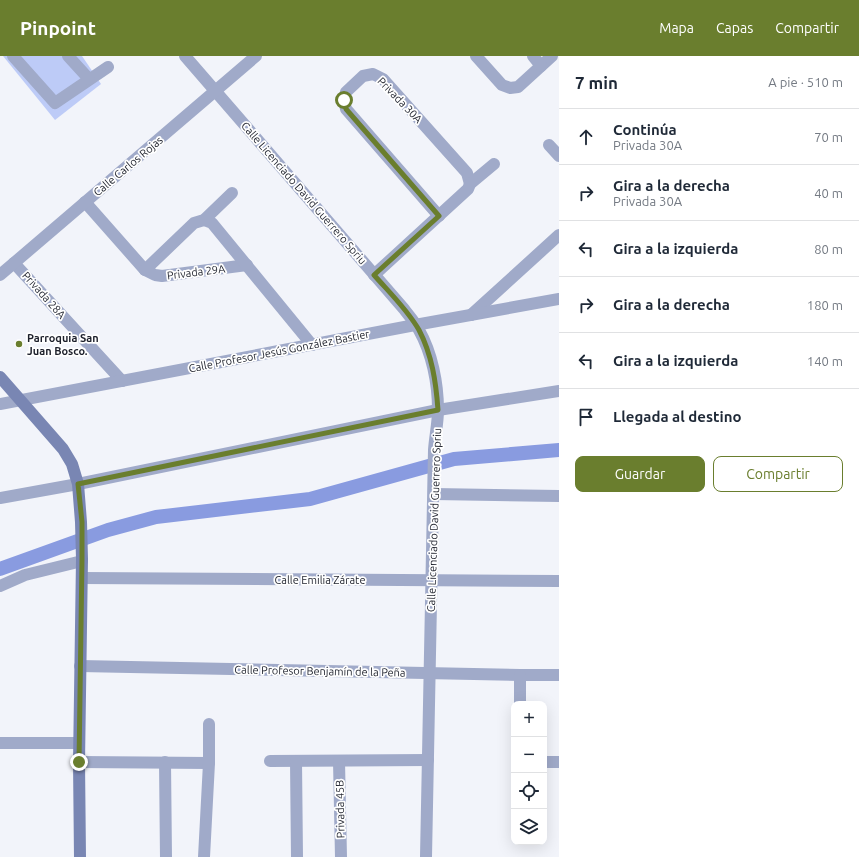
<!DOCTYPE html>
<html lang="es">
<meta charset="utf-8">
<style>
body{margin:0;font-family:Ubuntu,sans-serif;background:#f6f6f7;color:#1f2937}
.controls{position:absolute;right:12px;bottom:12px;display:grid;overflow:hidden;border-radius:8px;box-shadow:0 4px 16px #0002}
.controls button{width:36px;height:36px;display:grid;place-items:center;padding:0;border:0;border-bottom:1px solid #e0e1e3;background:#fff;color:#1f2937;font:20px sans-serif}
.stop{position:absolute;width:12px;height:12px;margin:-9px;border:3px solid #6a7e2e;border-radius:50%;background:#fff}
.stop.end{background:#6a7e2e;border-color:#fff;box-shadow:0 1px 4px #0008}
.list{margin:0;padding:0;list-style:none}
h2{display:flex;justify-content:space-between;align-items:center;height:52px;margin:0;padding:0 16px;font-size:17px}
h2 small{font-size:13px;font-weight:400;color:#747a83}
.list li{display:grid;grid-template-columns:26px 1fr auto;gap:12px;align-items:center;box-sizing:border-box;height:56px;padding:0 16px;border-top:1px solid #e0e1e3}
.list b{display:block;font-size:15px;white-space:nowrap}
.list p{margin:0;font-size:13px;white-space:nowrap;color:#747a83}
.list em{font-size:13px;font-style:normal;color:#747a83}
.actions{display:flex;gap:8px;padding:12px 16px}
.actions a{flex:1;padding:9px 0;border:1px solid #6a7e2e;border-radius:8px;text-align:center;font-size:14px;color:#6a7e2e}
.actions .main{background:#6a7e2e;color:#fff}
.icon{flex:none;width:22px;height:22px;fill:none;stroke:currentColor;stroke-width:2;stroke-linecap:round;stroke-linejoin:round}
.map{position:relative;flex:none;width:559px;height:801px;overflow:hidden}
header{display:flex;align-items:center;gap:24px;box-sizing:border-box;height:56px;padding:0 20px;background:#6a7e2e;color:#fff}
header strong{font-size:19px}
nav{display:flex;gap:22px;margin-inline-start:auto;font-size:14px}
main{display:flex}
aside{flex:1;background:#fff}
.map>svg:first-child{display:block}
.park{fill:#bdcbf7}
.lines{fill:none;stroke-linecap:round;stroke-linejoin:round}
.canal{stroke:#899be0;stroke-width:14}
.street{stroke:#a0aac9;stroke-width:12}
.secondary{stroke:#7986b3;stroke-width:12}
.route{stroke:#6a7e2e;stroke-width:5}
.poi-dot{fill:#6a7e2e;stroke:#fff;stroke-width:1.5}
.labels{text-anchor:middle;stroke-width:3.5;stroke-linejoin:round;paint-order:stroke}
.street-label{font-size:11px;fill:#1d202b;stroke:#fff}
.poi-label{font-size:11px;font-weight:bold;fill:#1d202b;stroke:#fff;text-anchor:start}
</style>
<header>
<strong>Pinpoint</strong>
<nav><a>Mapa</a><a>Capas</a><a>Compartir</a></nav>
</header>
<main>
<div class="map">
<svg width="559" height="801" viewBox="0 0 559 801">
<rect width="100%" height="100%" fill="#f2f4fa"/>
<path class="park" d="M3,0h79l19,28 -46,36z"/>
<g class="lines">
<path class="canal" d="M0,513l108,-39 48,-13 154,-18 144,-40 105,-9"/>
<g class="street">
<path d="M13,0l42,47 53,-36"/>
<path d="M68,0l21,23"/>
<path d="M185,0l219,253c5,7 11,13 15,21 13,23 19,53 19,80 0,13 -3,26 -4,40l-8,407"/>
<path d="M476,0l26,29 8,3 8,-1 34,-31"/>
<path d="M533,0l8,10"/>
<path d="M549,89l10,11"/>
<path d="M85,146l60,68 10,5 7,1 85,-11"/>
<path d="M439,160l-93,-107 -2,-9 2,-8 17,-16 10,-2 10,5 84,94 3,11"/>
<path d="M204,164l8,3 100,122"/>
<path d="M14,207l108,118"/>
<path d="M145,214l49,-47 10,-3 28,-27"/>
<path d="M0,219l256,-219"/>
<path d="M374,219l94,-86 2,-5 24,-20"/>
<path d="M471,259l88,-80"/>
<path d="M0,348l415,-79 144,-26"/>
<path d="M434,438l125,2"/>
<path d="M0,442l78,-14 360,-74 121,-19"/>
<path d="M82,522l477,3"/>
<path d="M0,530l25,-11 57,-14"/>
<path d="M80,610l440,9h39"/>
<path d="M520,648v-29"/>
<path d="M0,687h79"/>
<path d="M270,705l158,-1"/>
<path d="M296,705l1,96"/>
<path d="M339,705l2,96"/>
<path d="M79,706l130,1"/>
<path d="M165,706l1,95"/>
<path d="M544,706h15"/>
<path d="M204,801l5,-94v-39"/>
</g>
<path class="secondary" d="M0,321l63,72 9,15 6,20 3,38 1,37 -3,203 1,95"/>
</g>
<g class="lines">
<path class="route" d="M79,706l3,-203v-37l-4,-38 360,-74c-2,-28 -6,-55 -19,-80 -12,-21 -30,-38 -45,-55l65,-59 -93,-107 -2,-9"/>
</g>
<circle class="poi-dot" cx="19" cy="288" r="4"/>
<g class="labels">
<g class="street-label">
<text transform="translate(400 44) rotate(46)" y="4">Privada 30A</text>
<text transform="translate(128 110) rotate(-40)" y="4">Calle Carlos Rojas</text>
<text transform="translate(304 137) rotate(49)" y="4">Calle Licenciado David Guerrero Spriu</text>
<text transform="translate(196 216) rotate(-7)" y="4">Privada 29A</text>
<text transform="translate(44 239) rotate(48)" y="4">Privada 28A</text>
<text transform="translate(279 295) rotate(-11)" y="4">Calle Profesor Jesús González Bastier</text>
<text transform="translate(434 464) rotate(-88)" y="4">Calle Licenciado David Guerrero Spriu</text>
<text x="320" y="528">Calle Emilia Zárate</text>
<text transform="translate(320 615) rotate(1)" y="4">Calle Profesor Benjamín de la Peña</text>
<text transform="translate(340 753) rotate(-91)" y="4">Privada 45B</text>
</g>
<g class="poi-label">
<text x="27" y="286">Parroquia San<tspan x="27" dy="13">Juan Bosco.</tspan></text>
</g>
</g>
</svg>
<div class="controls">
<button>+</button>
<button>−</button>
<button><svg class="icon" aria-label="locate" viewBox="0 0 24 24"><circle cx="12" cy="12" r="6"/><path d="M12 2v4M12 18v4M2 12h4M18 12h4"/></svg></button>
<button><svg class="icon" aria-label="layers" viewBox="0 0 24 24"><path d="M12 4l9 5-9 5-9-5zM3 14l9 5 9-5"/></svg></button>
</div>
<div class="stop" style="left:344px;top:44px"></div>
<div class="stop end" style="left:79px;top:706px"></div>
</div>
<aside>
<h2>7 min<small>A pie · 510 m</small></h2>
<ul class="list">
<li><svg class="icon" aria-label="ahead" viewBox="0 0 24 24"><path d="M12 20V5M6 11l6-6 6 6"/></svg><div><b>Continúa</b><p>Privada 30A</p></div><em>70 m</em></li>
<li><svg class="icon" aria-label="right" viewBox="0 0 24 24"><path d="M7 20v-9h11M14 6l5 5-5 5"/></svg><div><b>Gira a la derecha</b><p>Privada 30A</p></div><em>40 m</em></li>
<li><svg class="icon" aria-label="left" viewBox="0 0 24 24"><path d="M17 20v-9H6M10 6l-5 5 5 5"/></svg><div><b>Gira a la izquierda</b></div><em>80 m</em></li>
<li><svg class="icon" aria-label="right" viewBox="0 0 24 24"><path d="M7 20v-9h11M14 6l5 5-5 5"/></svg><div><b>Gira a la derecha</b></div><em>180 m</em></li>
<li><svg class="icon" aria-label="left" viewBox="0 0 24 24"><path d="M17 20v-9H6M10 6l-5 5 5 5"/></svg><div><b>Gira a la izquierda</b></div><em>140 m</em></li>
<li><svg class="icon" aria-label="arrive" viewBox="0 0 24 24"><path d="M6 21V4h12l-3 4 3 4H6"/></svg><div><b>Llegada al destino</b></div></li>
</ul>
<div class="actions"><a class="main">Guardar</a><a>Compartir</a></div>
</aside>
</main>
